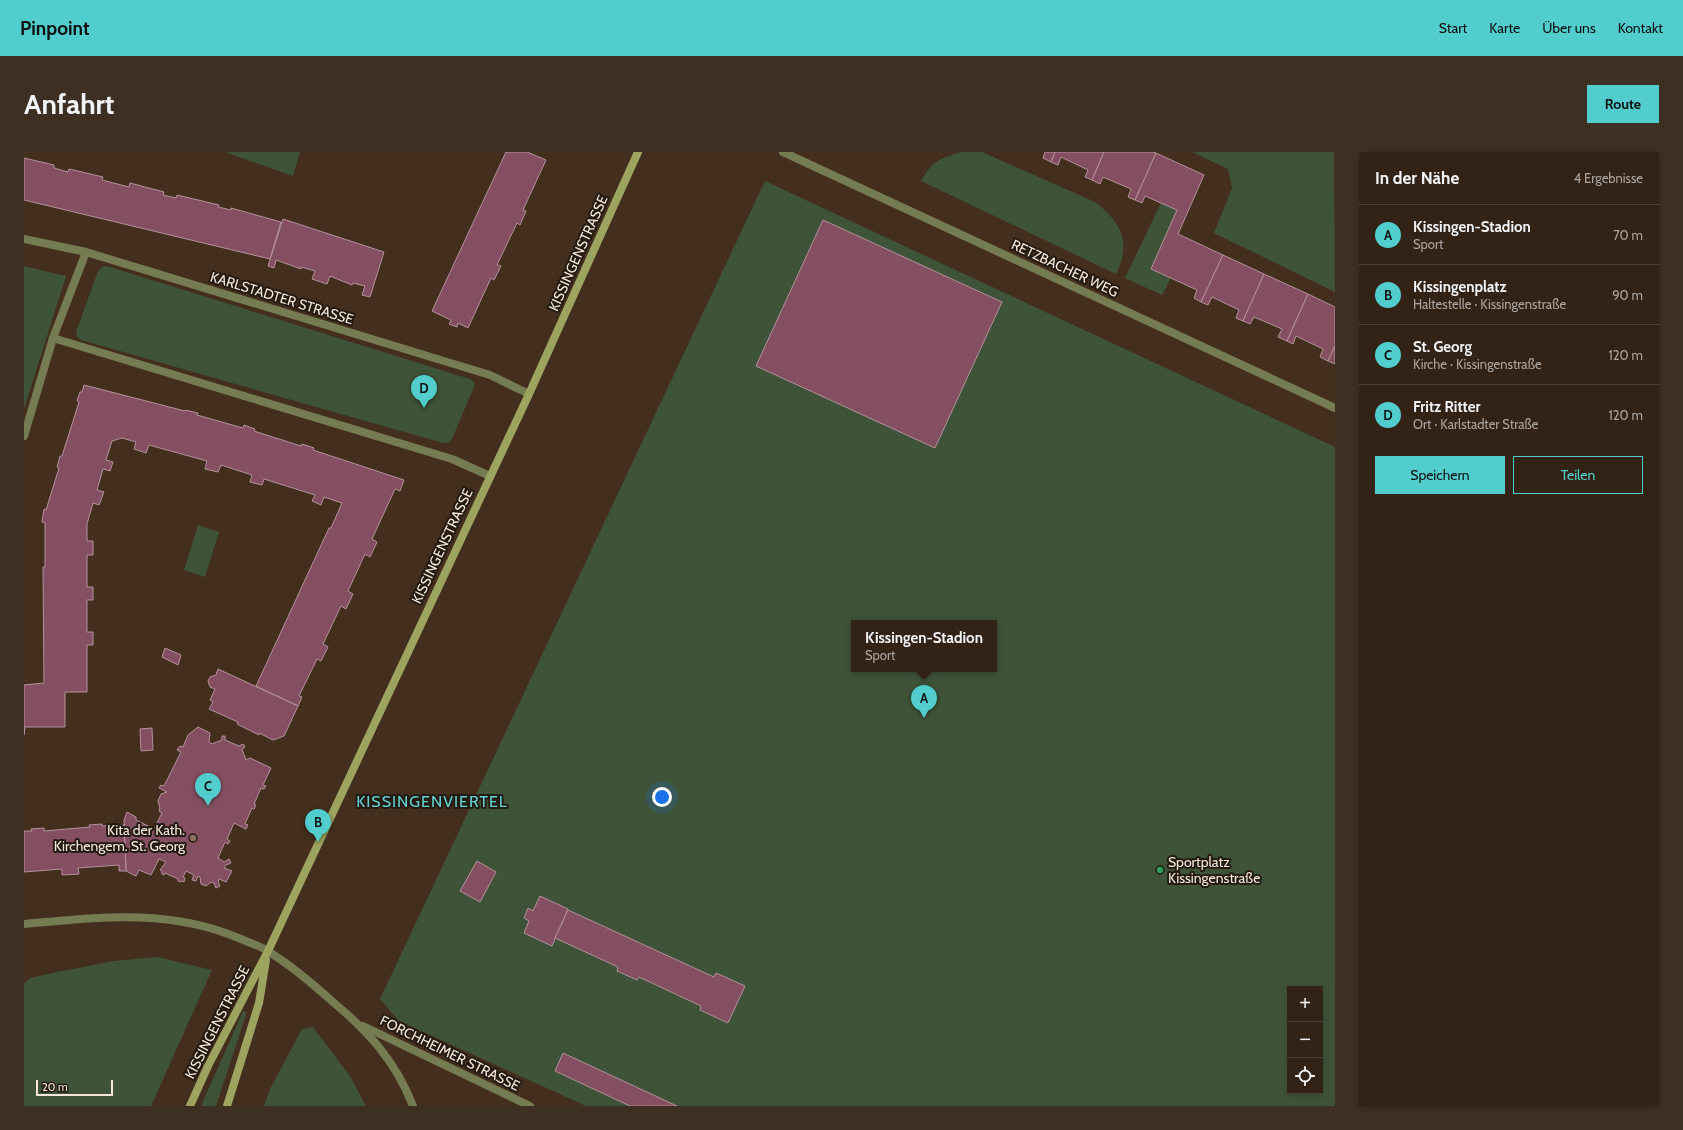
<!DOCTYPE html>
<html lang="de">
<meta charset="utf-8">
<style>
body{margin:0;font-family:Cabin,sans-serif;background:#3e2f23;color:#f1f3f6}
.controls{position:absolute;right:12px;bottom:12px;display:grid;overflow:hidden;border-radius:0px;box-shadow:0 2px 6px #0003}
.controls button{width:36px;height:36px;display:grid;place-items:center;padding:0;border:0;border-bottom:1px solid #4e4035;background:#332316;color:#f1f3f6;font:20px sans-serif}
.scale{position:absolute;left:12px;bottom:10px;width:77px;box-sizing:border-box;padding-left:4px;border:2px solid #f5e7dc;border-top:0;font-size:11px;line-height:14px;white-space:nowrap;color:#f5e7dc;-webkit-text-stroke:3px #231a12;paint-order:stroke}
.you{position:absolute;left:638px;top:645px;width:14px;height:14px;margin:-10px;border:3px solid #fff;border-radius:50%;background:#1a73e8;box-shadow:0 0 0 6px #1a73e833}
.badge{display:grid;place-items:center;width:26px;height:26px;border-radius:50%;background:#52cdce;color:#111;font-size:13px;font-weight:700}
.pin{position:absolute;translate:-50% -33px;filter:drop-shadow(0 1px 2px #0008)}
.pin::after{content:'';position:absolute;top:21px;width:14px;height:12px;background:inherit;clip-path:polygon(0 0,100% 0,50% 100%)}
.popup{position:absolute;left:827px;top:468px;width:146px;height:52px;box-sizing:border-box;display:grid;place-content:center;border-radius:0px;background:#332316;filter:drop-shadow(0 1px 3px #0005);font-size:13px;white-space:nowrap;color:#a9a4a1}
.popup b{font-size:15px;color:#f1f3f6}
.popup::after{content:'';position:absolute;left:50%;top:100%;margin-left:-8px;border:8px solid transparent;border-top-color:#332316}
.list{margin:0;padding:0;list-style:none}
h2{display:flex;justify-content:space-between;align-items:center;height:52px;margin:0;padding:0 16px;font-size:17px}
h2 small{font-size:13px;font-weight:400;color:#a9a4a1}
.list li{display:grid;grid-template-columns:26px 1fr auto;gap:12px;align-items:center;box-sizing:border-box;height:60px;padding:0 16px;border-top:1px solid #4e4035}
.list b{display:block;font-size:15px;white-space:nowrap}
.list p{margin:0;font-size:13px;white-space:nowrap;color:#a9a4a1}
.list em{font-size:13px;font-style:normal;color:#a9a4a1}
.actions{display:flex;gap:8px;padding:12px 16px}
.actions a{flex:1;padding:9px 0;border:1px solid #52cdce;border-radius:0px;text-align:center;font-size:14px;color:#52cdce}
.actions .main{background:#52cdce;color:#111}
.icon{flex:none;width:22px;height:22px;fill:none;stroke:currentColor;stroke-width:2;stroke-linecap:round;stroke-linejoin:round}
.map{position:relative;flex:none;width:1311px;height:954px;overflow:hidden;border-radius:0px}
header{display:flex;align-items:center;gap:24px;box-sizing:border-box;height:56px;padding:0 20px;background:#52cdce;color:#111}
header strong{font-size:19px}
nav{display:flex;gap:22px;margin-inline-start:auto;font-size:14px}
.intro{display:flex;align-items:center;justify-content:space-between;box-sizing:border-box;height:96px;padding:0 24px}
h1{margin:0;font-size:28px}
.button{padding:10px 18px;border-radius:0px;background:#52cdce;color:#111;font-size:14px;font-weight:700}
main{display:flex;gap:24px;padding:0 24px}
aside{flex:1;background:#332316;border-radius:0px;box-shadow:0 2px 6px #0003}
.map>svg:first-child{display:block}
.green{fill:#3f5338;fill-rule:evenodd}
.building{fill:#854f62;stroke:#b3929c}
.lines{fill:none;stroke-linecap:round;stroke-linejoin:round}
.street{stroke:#767c52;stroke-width:8}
.secondary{stroke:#9ca45f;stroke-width:8}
.education-dot{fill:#8d6e63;stroke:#231a12;stroke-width:1.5}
.leisure-dot{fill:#2e9e5b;stroke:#231a12;stroke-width:1.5}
.labels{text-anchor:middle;stroke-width:4;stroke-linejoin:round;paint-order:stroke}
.street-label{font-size:14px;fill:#f5e7dc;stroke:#231a12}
.poi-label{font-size:14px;fill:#f5e7dc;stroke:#231a12;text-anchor:end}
.quarter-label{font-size:16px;letter-spacing:1px;fill:#65d2d2;stroke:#231a12}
</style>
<header>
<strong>Pinpoint</strong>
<nav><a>Start</a><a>Karte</a><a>Über uns</a><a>Kontakt</a></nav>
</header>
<div class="intro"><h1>Anfahrt</h1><a class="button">Route</a></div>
<main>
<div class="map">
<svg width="1311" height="954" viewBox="0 0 1311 954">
<rect width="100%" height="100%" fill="#442f1e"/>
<g class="green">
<path d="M201,0h75l-7,24z"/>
<path d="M936,0h22l113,50c26,20 37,40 21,72l-195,-93c12,-21 17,-21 39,-29z"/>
<path d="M1168,0h142l1,140 -121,-59 18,-45 -4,-19z"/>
<path d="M741,29l570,266v659h-749l-187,-85 -19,-22zM830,471h140v46h-140zM1266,837h30v102h-30z"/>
<path d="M1137,51l16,7 -26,59 20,9 -9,17 -37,-17z"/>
<path d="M0,114l42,10 -42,133z"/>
<path d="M83,114l363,113 4,3v5l-22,52 -3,3 -6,1 -362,-103 -4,-3 -1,-5 22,-61 4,-4z"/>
<path d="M174,373l21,7 -14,45 -21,-7z"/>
<path d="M133,805l55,13 -61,136h-127v-122l6,-6 22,-5 62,-12z"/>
<path d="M219,859l4,1 -31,94h-15z"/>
<path d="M289,875l37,49 16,30h-102l6,-17 32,-60z"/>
</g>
<g class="building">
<path d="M482,0h21l19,8 -23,50 3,1 -6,14 -3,-2 -20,42 4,1 -7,14 -3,-2 -23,50 -10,-5 -1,4 -8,-3 2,-4 -19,-9z"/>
<path d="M1021,0h10l-4,10 -8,-4z"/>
<path d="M1031,0h49l-12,28 -7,-3 3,-7 -27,-13 -3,8 -7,-3z"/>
<path d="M1080,0h49l3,1 -21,47 -7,-3 3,-8 -28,-12 -3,7 -8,-4z"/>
<path d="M1132,1l48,22 -26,59 45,21 -22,47 -7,-4 3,-8 -46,-21 26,-59 -32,-14 -3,7 -7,-3z"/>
<path d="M0,6l30,7v3l14,4 1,-3 34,8 -1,3 27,7 1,-4 34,9 -1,3 13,3 1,-3 42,10 -1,2 13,3v-2l50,14 -11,37 -246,-59z"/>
<path d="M259,67l101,33 -14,45 -8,-2 3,-9 -12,-3 -1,2 -22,-9 -3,8 -15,-5 3,-8 -14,-4v2l-25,-9 -2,8 -6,-2z"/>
<path d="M799,68l179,82 -67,146 -179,-82z"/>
<path d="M1199,103l41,19 -21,47 -7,-3 3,-8 -27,-13 -4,8 -7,-3z"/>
<path d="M1240,122l44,20 -21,47 -9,-4 4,-8 -28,-12 -4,7 -7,-3z"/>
<path d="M1284,142l27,13v39l-7,15 -8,-4 3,-8 -27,-13 -3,8 -6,-3z"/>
<path d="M1311,194v18l-7,-3z"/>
<path d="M60,233l101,26v-1l13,3 -1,2 46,13 1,-3 11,4 -1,2 47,15 1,-2 12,4 -1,2 91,30 -4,11 -5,-2 -23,50 5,3 -7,15 -5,-3 -17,37 5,3 -7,15 -5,-3 -18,38 5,3 -7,14 -4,-2 -18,37 3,1 -4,9 -42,-20 73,-158h2l11,-25 -18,-6 -3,8 -9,-4 3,-6 -51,-16 -2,6 -12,-3 2,-7 -31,-10 -3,7 -13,-3 2,-8 -58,-16 -3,8 -12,-4 2,-7 -14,-4 -10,3 -6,19 7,2 -3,9 -7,-2 -6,21 7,2 -5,13 -6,-2 -6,21v17h6v14h-6v32h6v13h-6v32h6v13h-6v47h-22v35h-40l-1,8v-50l20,-2 -1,-116h2v-44l-3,-1 2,-13 2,1 13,-42 -2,-1 3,-11h2l17,-54 -2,-1 3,-9h2z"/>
<path d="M141,496l16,7 -3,10 -16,-8z"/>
<path d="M194,517l80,37 -14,30 -11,4 -14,-7v2l-22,-11 1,-2 -29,-13 4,-7 -3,-2 5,-11 -5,-2 -2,-6 2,-4 6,-2z"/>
<path d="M174,575l12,6 -1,9 3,2 10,-4v-4h3v4l14,6 4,-2 2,3 -3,2 4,11 4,-2 21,10 -8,17 3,1 -2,3 -3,-1 -7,16 2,1 -2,4 -2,-1 -7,16 3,1 -2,4 -12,-6 -7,16 3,2 -2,3 -3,-2 -7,16 6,4 5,-3 2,4 -5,2 -2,3 8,3 -6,11 -7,-3 -1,3 2,4 -4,2 -2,-5 -3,-1 -5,4 -5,-2 -1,-7 -2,-1 -2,5 -4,-1 2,-5 -8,-4 -3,6 2,1 -1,4 -2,-1 -1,1 -3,-1v-2l-13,-6 -1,2 -2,-1v-3l-2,-1 6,-8 -7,-3 -8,16 -12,-5 -3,6 -10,-5 -2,-51 3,-8 9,5v3l18,9 8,-16 -3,-2 1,-3 -2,-7 3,-7 6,-2 -8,-4 2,-3 3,1 17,-34 -4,-2 3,-4 3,1 5,-12z"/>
<path d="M128,576l1,22 -12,1 -1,-22z"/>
<path d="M78,672v2l22,-1 2,46h-7v-6l-41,3 1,6 -17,1v-6l-38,3v-41h8l-1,-2 13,-1v3l46,-4 -1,-2z"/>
<path d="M453,709l19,11 -16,30 -20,-11z"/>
<path d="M516,744l28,13 -16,37 -28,-13 5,-12 -5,-3 4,-10 5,3z"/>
<path d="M544,758l146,67 2,-4 29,13 -17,37 -28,-13 1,-4 -62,-29 -2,3 -20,-9 1,-4 -63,-29z"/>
<path d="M539,901l114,53h-47l-75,-35z"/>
</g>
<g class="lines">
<g class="street">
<path d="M759,0l552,256"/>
<path d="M0,87l62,13 404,123 39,19"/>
<path d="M29,186l399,121 38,17"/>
<path d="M0,284l29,-98 33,-86"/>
<path d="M0,772c75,-7 146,-16 217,15 9,4 20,7 28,13 23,14 44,32 64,50 36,30 63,60 80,104"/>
<path d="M339,874l167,80"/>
</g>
<g class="secondary">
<path d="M166,954l18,-40 60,-115 261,-557 109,-242"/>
<path d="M203,954l32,-103 7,-43"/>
</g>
</g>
<circle class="education-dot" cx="169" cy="686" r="4"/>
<circle class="leisure-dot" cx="1136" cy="718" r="4"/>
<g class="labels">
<g class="street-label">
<text transform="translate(554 101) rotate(-66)" y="5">KISSINGENSTRASSE</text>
<text transform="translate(1041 116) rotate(25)" y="5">RETZBACHER WEG</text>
<text transform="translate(258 146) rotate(17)" y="5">KARLSTADTER STRASSE</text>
<text transform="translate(418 394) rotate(-65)" y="5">KISSINGENSTRASSE</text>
<text transform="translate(193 870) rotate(-63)" y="5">KISSINGENSTRASSE</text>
<text transform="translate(426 901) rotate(26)" y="5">FORCHHEIMER STRASSE</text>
</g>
<g class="poi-label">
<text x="161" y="683">Kita der Kath.<tspan x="161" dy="16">Kirchengem. St. Georg</tspan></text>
<text x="1144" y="715" text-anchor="start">Sportplatz<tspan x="1144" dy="16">Kissingenstraße</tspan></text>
</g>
<g class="quarter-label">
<text x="408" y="655">KISSINGENVIERTEL</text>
</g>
</g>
</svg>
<div class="controls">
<button>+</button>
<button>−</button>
<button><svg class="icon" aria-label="locate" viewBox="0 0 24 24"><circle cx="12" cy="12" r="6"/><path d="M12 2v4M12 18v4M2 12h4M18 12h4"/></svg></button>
</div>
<div class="scale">20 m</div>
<div class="you"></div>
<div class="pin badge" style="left:900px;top:566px">A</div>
<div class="popup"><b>Kissingen-Stadion</b>Sport</div>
<div class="pin badge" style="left:294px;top:690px">B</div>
<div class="pin badge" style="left:184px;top:654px">C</div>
<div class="pin badge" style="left:400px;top:256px">D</div>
</div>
<aside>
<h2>In der Nähe<small>4 Ergebnisse</small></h2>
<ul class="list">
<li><span class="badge">A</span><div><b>Kissingen-Stadion</b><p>Sport</p></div><em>70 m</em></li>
<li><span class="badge">B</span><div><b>Kissingenplatz</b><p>Haltestelle · Kissingenstraße</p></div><em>90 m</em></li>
<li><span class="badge">C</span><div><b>St. Georg</b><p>Kirche · Kissingenstraße</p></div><em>120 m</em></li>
<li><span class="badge">D</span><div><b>Fritz Ritter</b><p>Ort · Karlstadter Straße</p></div><em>120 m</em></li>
</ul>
<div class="actions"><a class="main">Speichern</a><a>Teilen</a></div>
</aside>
</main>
